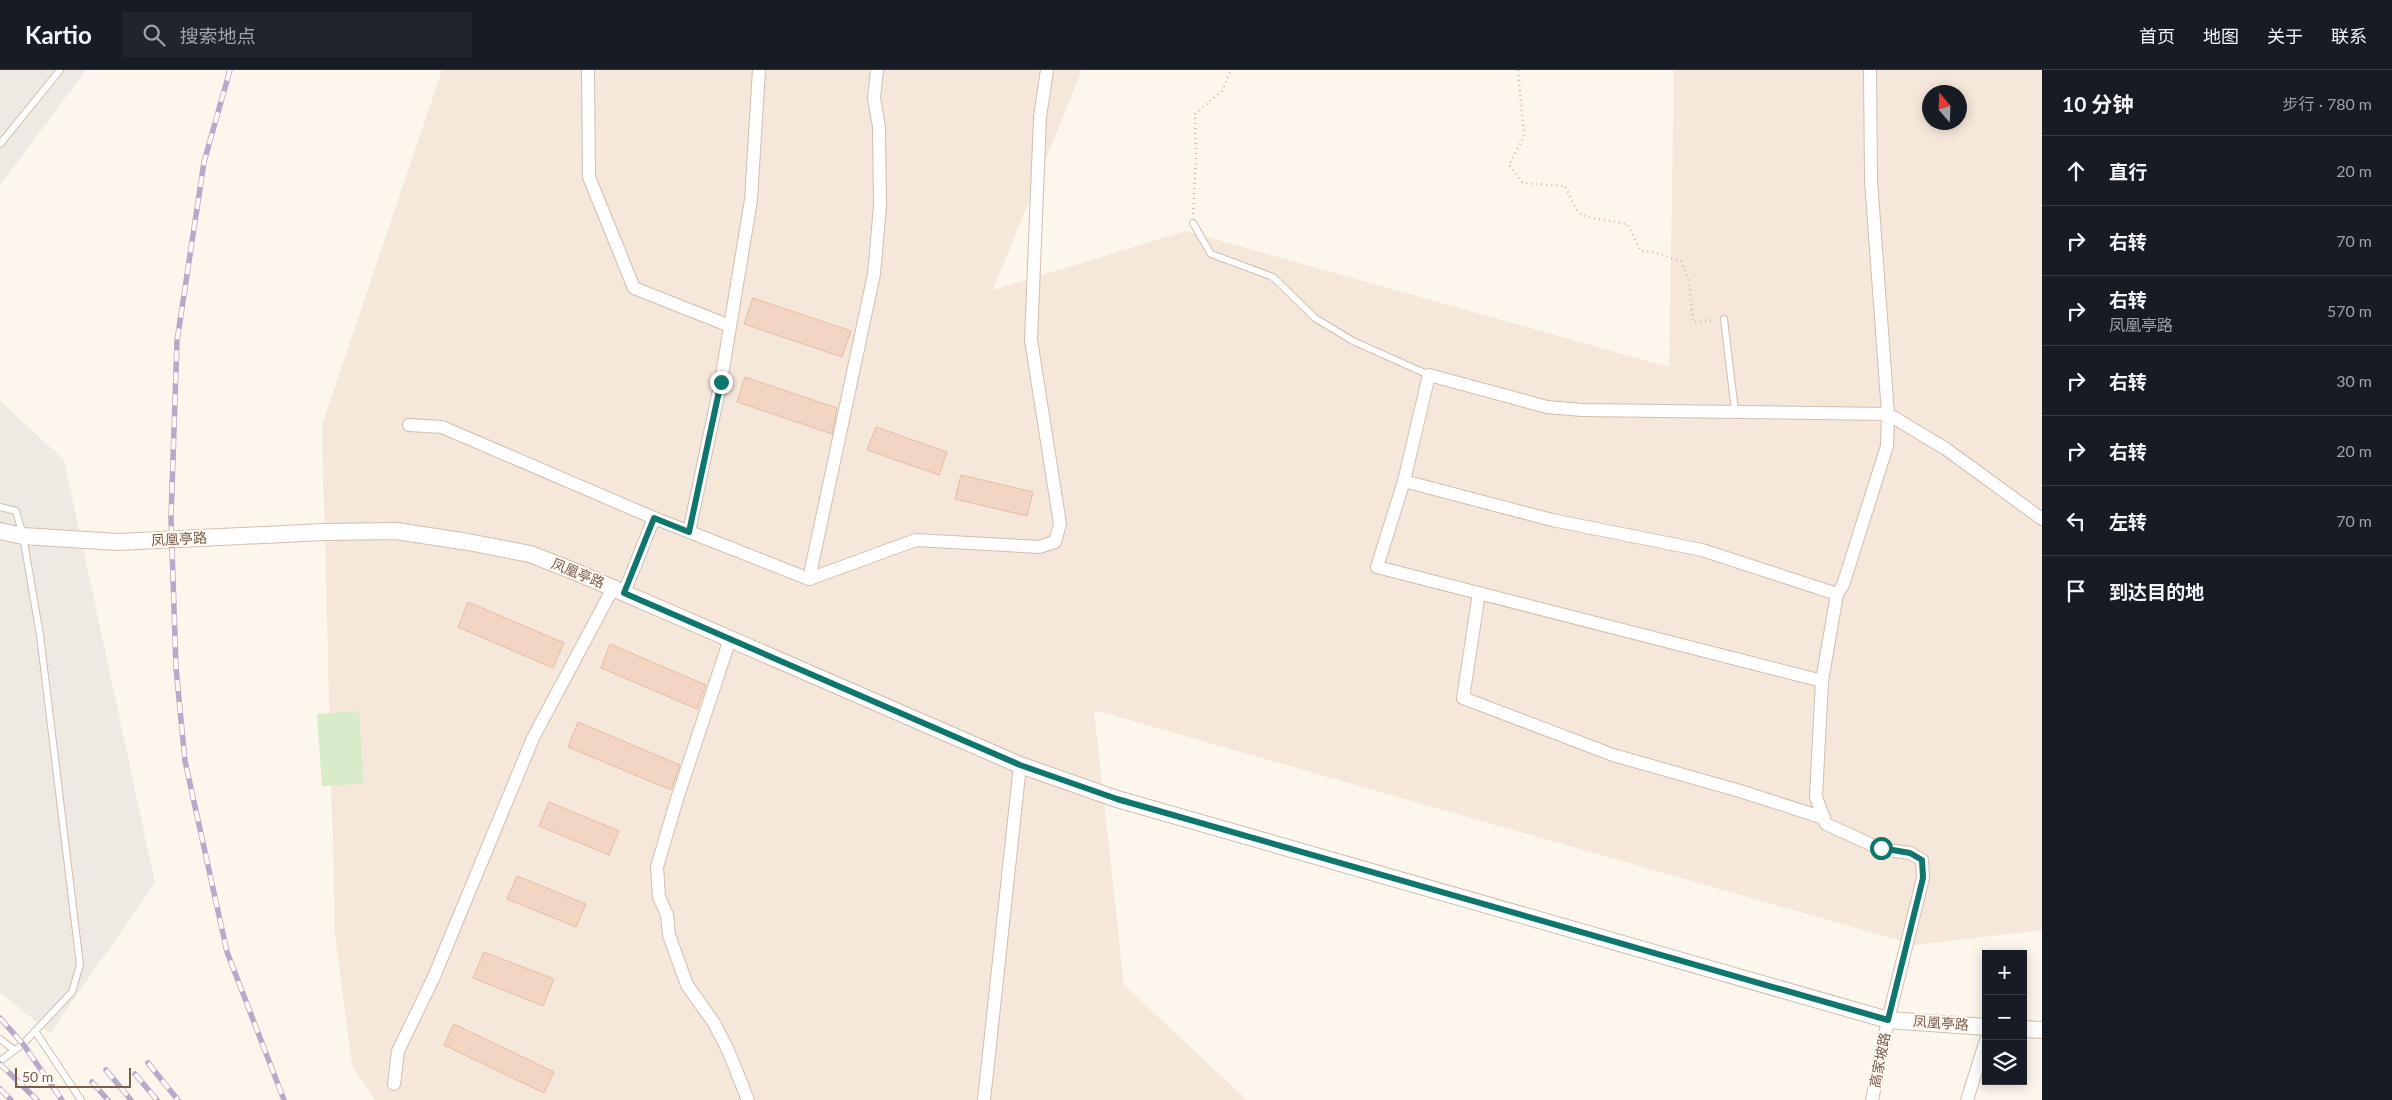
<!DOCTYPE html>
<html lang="zh">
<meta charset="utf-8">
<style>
body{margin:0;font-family:Lato,"Noto Sans SC",sans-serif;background:#20242c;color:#f1f3f6}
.controls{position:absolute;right:15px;bottom:15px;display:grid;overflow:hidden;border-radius:0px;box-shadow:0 2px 12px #0003}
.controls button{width:45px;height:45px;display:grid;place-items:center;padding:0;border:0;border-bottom:1px solid #363941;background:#171b24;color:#f1f3f6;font:25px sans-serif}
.compass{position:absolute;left:1922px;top:15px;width:45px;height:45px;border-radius:50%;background:#171b24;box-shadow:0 2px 12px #0003;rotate:341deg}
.scale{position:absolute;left:15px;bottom:12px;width:116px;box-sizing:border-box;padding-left:5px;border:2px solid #7a5c4d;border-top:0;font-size:14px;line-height:18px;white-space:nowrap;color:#7a5c4d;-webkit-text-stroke:4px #fffaf3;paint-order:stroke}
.stop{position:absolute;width:15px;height:15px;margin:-11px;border:4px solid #0f766e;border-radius:50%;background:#fff}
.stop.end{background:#0f766e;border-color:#fff;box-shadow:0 1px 5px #0008}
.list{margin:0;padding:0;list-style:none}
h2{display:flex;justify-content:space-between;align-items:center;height:65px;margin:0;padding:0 20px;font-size:21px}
h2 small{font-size:16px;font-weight:400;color:#9ea1a6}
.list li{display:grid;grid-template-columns:32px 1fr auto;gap:15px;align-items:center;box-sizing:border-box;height:70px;padding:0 20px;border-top:1px solid #363941}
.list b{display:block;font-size:19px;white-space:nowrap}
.list p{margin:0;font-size:16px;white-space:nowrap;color:#9ea1a6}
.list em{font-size:16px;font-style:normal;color:#9ea1a6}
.icon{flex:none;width:28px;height:28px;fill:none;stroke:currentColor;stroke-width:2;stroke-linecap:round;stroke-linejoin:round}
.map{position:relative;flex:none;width:2042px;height:1030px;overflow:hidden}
header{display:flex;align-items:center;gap:30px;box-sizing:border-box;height:70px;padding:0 25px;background:#171b24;border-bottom:1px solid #363941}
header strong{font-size:24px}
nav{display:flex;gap:28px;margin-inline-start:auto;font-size:18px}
.search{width:350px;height:45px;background:#20242c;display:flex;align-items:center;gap:12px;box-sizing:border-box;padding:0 18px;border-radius:0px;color:#9ea1a6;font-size:19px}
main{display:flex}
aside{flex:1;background:#171b24}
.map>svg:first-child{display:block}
.residential{fill:#f5e8da;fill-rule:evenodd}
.industrial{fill:#efe9e4}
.green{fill:#d8ecc9}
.building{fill:#f3d5c3;stroke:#e6bba3}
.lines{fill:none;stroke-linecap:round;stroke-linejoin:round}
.service-casing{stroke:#d1beb0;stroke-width:8}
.minor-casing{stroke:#d1beb0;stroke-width:14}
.tertiary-casing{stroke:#d1beb0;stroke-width:18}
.path{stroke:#d9b8a5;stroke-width:2.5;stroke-dasharray:1 4;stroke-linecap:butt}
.service{stroke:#fff;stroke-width:6}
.minor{stroke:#fff;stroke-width:12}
.tertiary{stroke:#fff;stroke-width:16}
.rail-casing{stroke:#b9a8c9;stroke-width:5.5}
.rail{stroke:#fffaf3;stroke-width:4;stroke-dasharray:11;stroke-linecap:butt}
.route{stroke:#0f766e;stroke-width:6}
.labels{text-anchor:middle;stroke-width:4;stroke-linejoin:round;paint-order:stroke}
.street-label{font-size:14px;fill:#7a5c4d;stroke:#fffaf3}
</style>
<header>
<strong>Kartio</strong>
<div class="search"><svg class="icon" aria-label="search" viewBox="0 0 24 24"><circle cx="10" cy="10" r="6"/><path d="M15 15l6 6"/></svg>搜索地点</div>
<nav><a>首页</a><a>地图</a><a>关于</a><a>联系</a></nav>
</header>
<main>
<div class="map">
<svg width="2042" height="1030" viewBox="0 0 2042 1030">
<rect width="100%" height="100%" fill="#fdf6ec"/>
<path class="residential" d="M442,0h640l-89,220 193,-59 483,136 5,-297h368v860l-127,15 -821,-235 30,275 123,115h-872l-23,-34 -17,-132 -13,-509zM1930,22h30v30h-30z"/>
<g class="industrial">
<path d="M0,0h86l-86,115z"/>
<path d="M0,331l64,59 91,423 -105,150 -50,-41z"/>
</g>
<path class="green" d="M359,641l5,73 -42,2 -5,-72z"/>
<g class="building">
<path d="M753,228l98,33 -9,26 -98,-33z"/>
<path d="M745,307l92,31 -5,26 -95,-32z"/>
<path d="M876,357l71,25 -8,23 -72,-25z"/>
<path d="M961,405l72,17 -6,24 -72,-17z"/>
<path d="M468,532l96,41 -11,25 -95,-41z"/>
<path d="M610,574l96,41 -9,24 -96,-41z"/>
<path d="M578,652l102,43 -9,25 -103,-43z"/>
<path d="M549,732l70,29 -10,24 -70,-29z"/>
<path d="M517,806l69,28 -10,23 -69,-28z"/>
<path d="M484,882l70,27 -11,27 -70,-28z"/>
<path d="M454,954l100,48 -10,21 -100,-48z"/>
</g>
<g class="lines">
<defs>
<g id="service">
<path d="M0,74l60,-74"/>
<path d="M1193,153l18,31 62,23 42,41 38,23 76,34"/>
<path d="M1724,249l11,92"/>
<path d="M0,437l16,4 7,25 17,99 40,330 -8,27 -49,52 -23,17"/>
<path d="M35,961l46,69"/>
<path d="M0,969l14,11"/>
</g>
<g id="minor">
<path d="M588,0l1,107 45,111 96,38"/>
<path d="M1870,0l1,110 17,234 -1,32 -44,139 -6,9 -15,87 -6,116 10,27 55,25 29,4 12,7 1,18 -35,142 -16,80"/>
<path d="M409,355l33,2 212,91"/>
<path d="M1404,411l148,39 150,30 135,44"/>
<path d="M689,462l32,-151 30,-181 8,-130"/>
<path d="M809,509l65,-305 6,-68 -1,-79 -5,-29 3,-28"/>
<path d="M624,523l30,-75 155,61 107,-39 123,7 16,-5 5,-18 -29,-184 9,-223 7,-47"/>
<path d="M1479,523l-16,105 150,57 127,36 84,27"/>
<path d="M730,569l-53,160 -20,68 2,30 8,18 2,20 18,50 27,38 14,27 20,50"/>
<path d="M1822,611l-445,-114 27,-86 25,-106 118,32 35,3 306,4 58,35 96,70"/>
<path d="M394,1014l4,-33 35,-72 100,-241 80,-150"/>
<path d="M984,1030l36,-335"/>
<path d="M1967,1030l19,-60"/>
</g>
<g id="tertiary">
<path d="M0,461l23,5 95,6 206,-10 72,-1 72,11 62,12 46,18 444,193 97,34 771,221 98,7"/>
<path d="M2023,959l19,1"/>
</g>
</defs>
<use href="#service" class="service-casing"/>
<use href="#minor" class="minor-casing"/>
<use href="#tertiary" class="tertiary-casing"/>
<g class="path">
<path d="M1518,0l6,66 -15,29 14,18 42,3c4,7 7,18 13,25 9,10 36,8 50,14l13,26 12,1 28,9 8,20 4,41 22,-2"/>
<path d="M1193,144l3,-57 -1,-43 27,-23 9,-21"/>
</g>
<use href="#service" class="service"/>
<use href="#minor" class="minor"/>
<use href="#tertiary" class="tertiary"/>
<defs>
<g id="rail">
<path d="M230,0l-26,92 -27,179 -6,177 5,150 9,93 42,191 57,148"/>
<path d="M0,948l23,26 39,56"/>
<path d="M148,993l30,37"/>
<path d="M0,994l37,36"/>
<path d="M106,1000l25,30"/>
<path d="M135,1004l22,26"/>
<path d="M92,1012l16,18"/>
<path d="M0,1019l11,11"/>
</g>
</defs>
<use href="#rail" class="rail-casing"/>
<use href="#rail" class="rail"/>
</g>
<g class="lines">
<path class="route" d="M721,312l-32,150 -35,-14 -30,75 396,172 97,34 771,221 35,-142 -1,-18 -12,-7 -29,-5"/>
</g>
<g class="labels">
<g class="street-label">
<text transform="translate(179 469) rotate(-3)" y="5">凤凰亭路</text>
<text transform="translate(578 503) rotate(22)" y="5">凤凰亭路</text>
<text transform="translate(1941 953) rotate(4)" y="5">凤凰亭路</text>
<text transform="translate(1880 990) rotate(-79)" y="5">高家坡路</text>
</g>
</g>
</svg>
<div class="controls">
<button>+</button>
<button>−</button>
<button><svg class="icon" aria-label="layers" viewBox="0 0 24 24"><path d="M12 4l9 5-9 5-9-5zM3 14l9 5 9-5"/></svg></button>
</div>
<svg class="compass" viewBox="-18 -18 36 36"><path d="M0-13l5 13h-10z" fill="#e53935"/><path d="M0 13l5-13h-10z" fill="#9ea1a6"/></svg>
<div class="scale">50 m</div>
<div class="stop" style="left:1881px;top:778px"></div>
<div class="stop end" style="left:721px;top:312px"></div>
</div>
<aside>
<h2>10 分钟<small>步行 · 780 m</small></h2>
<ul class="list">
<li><svg class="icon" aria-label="ahead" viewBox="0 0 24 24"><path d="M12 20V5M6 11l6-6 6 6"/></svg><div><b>直行</b></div><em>20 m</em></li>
<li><svg class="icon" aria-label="right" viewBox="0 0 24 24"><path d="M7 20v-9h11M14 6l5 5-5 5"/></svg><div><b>右转</b></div><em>70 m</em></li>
<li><svg class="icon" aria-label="right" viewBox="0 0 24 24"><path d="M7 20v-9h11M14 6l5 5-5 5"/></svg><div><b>右转</b><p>凤凰亭路</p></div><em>570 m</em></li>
<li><svg class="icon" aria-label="right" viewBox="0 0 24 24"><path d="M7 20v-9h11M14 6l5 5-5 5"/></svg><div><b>右转</b></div><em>30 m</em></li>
<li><svg class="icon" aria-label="right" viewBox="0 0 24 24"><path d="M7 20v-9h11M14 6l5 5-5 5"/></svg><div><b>右转</b></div><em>20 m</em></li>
<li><svg class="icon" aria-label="left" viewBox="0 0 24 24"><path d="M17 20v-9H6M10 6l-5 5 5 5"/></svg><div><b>左转</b></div><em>70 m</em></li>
<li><svg class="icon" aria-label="arrive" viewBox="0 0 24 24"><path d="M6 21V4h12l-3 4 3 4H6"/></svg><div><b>到达目的地</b></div></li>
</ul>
</aside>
</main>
